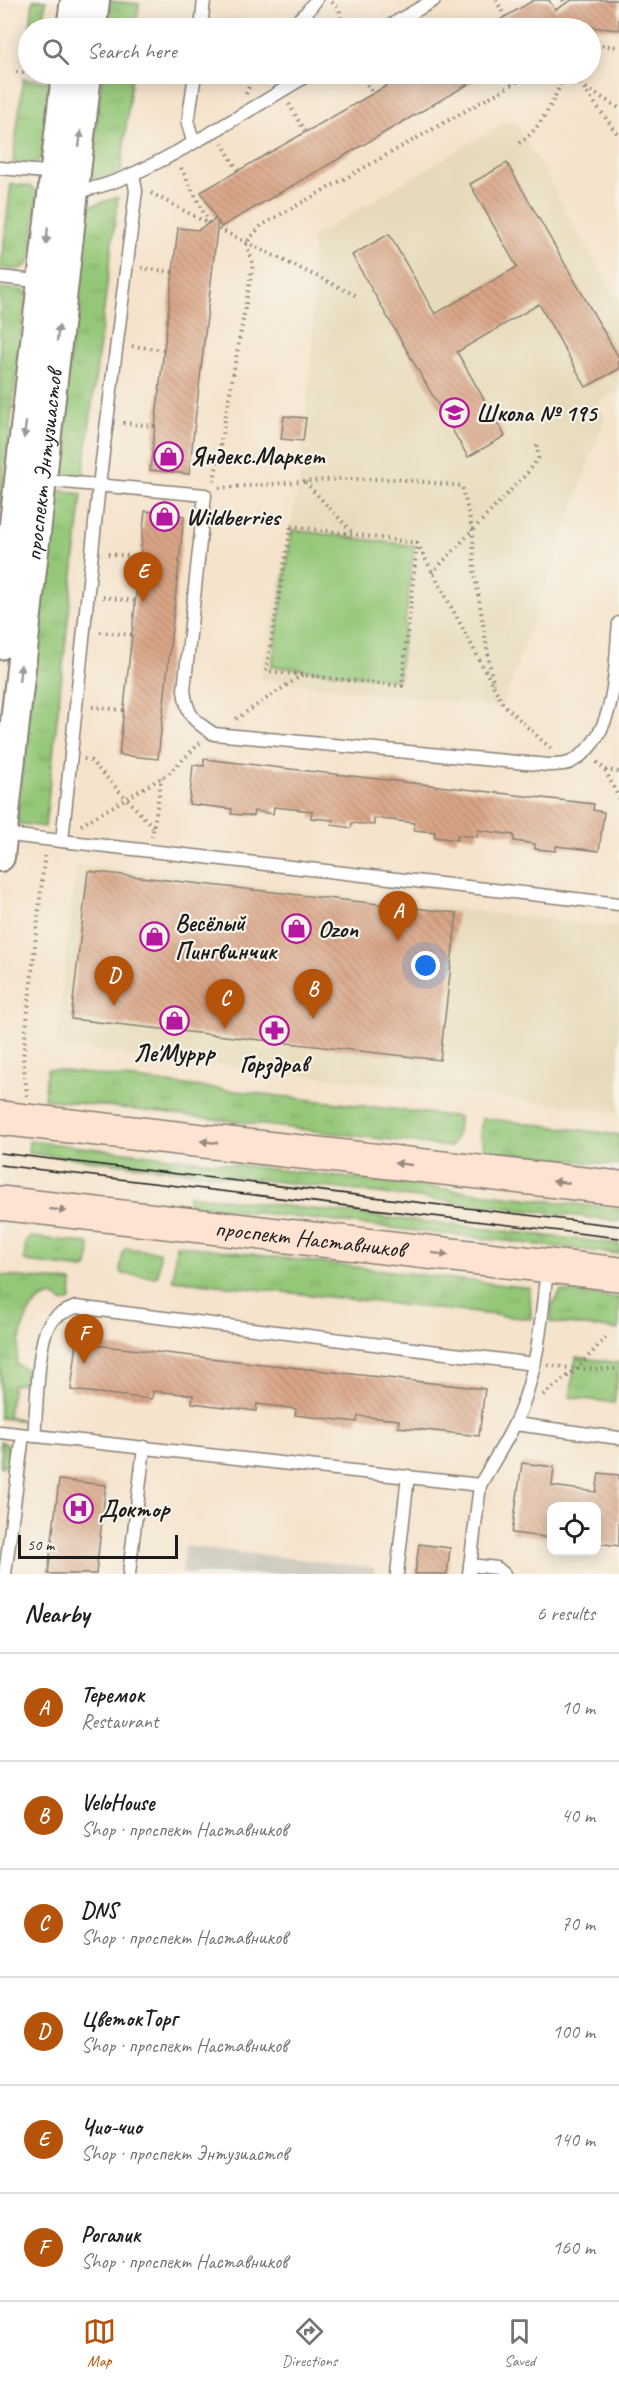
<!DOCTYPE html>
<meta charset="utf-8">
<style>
body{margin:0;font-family:Caveat,sans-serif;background:#f2f2f2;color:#202124}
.controls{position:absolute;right:18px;bottom:18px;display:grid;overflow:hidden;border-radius:12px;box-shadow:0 3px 15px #0003}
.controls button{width:54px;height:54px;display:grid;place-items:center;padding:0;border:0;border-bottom:2px solid #e0e0e0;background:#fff;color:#202124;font:30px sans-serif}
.scale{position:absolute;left:18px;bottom:15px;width:160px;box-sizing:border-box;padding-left:6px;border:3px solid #1c1c1c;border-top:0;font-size:16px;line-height:21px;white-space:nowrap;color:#1c1c1c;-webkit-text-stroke:4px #f7f3e8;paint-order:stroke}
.you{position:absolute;left:426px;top:966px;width:21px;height:21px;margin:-15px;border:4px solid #fff;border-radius:50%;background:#1a73e8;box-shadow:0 0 0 9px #1a73e833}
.badge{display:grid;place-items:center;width:39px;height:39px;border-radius:50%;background:#b45309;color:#fff;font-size:20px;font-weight:700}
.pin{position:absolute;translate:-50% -50px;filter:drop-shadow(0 2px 3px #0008)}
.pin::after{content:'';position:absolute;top:32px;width:21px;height:18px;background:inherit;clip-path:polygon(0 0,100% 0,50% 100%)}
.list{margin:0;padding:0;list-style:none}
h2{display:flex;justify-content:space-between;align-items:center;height:78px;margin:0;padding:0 24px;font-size:26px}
h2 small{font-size:20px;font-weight:400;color:#757577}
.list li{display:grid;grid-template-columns:39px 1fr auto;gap:18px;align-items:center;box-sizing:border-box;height:108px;padding:0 24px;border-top:2px solid #e0e0e0}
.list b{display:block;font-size:22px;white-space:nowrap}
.list p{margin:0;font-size:20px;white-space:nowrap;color:#757577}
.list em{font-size:20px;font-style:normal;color:#757577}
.icon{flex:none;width:33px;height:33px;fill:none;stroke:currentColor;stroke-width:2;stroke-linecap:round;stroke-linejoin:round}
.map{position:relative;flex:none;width:619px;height:1574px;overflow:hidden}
.search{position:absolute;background:#fff;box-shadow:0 3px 15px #0003;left:18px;right:18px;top:18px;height:66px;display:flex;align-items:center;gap:15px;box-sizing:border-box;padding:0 21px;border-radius:33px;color:#757577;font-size:22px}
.sheet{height:726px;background:#fff}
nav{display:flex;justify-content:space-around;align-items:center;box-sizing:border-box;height:84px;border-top:2px solid #e0e0e0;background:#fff;font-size:16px;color:#757577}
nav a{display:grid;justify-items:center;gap:3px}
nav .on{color:#b45309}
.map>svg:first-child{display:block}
.built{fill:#e7daba}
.industrial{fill:#c8c4b8}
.grass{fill:url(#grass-tufts);stroke:#58724a;stroke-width:1.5}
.garden{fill:#94c778;stroke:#58724a;stroke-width:1.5}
.building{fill:url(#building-back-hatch)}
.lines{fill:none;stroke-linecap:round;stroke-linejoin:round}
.service-casing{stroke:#888074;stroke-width:15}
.tertiary-casing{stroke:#888074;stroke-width:32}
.secondary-casing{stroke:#888074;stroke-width:36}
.path{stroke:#888074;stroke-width:4;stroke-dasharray:1.5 4.5;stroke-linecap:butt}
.service{stroke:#fff;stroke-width:12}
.tertiary{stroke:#fff;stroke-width:28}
.secondary{stroke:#fee3d2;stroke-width:33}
.tram{stroke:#1c1c1c;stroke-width:1.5}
.oneway{fill:#999}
.oneway2{fill:#988980}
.labels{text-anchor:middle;stroke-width:4.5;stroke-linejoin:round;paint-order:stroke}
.poi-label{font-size:24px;font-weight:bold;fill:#1c1c1c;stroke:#f7f3e8;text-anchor:start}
.street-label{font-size:24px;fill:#1c1c1c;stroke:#f7f3e8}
</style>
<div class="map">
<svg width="619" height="1574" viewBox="0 0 619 1574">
<defs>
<pattern id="grass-tufts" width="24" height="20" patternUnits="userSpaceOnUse" patternTransform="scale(1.5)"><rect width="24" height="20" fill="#94c778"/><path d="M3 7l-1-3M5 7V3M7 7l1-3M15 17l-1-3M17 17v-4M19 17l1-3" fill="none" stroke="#7faa67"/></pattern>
<pattern id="building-back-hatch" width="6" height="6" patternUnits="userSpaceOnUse" patternTransform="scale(1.5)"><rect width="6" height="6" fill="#d9a586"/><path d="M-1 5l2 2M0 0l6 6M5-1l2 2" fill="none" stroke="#ba8d73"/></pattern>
</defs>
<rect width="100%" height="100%" fill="#f7f3e8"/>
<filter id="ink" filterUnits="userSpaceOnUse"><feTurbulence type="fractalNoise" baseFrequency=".0167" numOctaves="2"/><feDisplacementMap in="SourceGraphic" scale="12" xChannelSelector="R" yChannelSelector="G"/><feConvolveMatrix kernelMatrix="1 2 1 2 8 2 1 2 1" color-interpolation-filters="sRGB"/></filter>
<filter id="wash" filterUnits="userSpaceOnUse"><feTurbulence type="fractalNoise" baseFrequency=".008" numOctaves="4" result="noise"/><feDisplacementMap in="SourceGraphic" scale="24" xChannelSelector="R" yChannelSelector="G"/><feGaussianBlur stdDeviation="1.35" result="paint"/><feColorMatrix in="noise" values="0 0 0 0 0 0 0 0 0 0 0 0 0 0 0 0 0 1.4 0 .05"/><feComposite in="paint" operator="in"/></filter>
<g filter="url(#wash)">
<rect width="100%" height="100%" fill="#f5e3cc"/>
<g class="built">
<path d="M503,123h13l103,180v88l-21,12 7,14 -103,291 -242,-29 39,-197 7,-64 7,-78 -1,-103z"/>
<path d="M77,865l542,63v184l-564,-66z"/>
</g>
<path class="industrial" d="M185,1546l189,22v6h-192z"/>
<g class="grass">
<path d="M33,0h13l-3,28h-13z"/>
<path d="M110,1l29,3 -3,24h-29z"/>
<path d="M102,74h30l-11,98 -31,8z"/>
<path d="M23,79l27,3 -8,76 -10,7 -19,-2z"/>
<path d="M11,184l19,2 8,6 -8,69c-8,11 -17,9 -29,7z"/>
<path d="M118,197l-35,280 -27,-5 31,-265z"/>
<path d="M0,288l26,3 -26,223z"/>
<path d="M54,490l28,4 -37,333 -29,-4z"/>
<path d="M47,1069l412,48 -1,16 -8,14 -406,-48z"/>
<path d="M482,1118l137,17v31l-134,-16 -5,-16z"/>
<path d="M29,1141l590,68v12l-591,-68z"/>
<path d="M189,1195l430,49v10l-431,-49z"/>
<path d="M30,1237l58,6 2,4 -2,20 -4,2 -57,-7 -3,-3 2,-19z"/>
<path d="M176,1245l354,43 1,31 -358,-39z"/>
<path d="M126,1248l32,4 2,3 -2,19 -3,3 -32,-3 -3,-4 3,-19z"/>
<path d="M0,1275l72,7 -1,18 -7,3 -11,-7c-30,4 -34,45 -37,68l17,8v10l-20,3 -5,31 19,5 -27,-3z"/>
<path d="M561,1291l58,7v32l-69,-8 2,-18z"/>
<path d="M576,1357l43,6 -5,40 -44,-6z"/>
<path d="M0,1441l8,4 2,11 -3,8 -6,3z"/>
</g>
<path class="garden" d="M292,530l122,16 -16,134 -126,-14z"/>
<g id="blocks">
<g class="building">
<path d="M534,0h15l6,10 17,-10h47v30l-48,-5 -5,3h-80z"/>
<path d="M407,74h79l-265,153 -3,-6 -29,253 -39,-4 28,-242 20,2 18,-11 -15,-27z"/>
<path d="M507,163l112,195v11l-33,18 -47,-83 -82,48 48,84 -37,21 -116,-202 37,-21 46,80 82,-47 -47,-83z"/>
<path d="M284,416l22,2 -3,23 -22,-2z"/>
<path d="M145,511l39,5 -26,243 -39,-4z"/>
<path d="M204,759l390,45 -1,6 11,2 -5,39 -43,-5v5l-21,-2v-5l-21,-3v-6l-36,-5 -1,7 -20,-2v5l-23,-3 1,-5 -21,-2 1,-7 -41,-5v7l-22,-2 -1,5 -19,-3 1,-5 -22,-2 1,-7 -38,-4 -1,7 -19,-3 -1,5 -22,-2 1,-5 -43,-5 4,-39 11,1z"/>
<path d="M88,871l369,42 -17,147 -369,-41z"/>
<path d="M77,1343l408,46 -6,47 -81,-9 1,-7 -41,-4 -1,6 -62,-7 1,-6 -39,-5 -1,7 -64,-8 1,-8 -40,-4 -1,8 -81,-9z"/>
<path d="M522,1463l32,4 -2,19 44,6 3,-19 20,2v71l-22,-3v-37h-45v32l-40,-5z"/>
<path d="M59,1480l47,5 -10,89h-48z"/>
<path d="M419,1544l31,4 -3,26h-32z"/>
</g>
</g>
</g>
<g filter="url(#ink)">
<use href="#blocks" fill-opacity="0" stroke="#888074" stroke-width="1.5"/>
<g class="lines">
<defs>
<g id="service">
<path d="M201,28l3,-28"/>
<path d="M289,28l17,-15 10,-13"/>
<path d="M386,28l48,-28"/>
<path d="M193,142l-5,-19 7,-49"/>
<path d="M0,168l57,5"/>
<path d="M74,190c49,4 188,-89 236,-116"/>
<path d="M0,277l44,5"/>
<path d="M42,480l163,15 -21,195c3,25 9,31 30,44l334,31c7,0 17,0 23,-3 47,-26 43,-93 48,-139"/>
<path d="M0,834l619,70"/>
<path d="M62,841l37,-356 37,-294 -3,-17"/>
<path d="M515,1424l104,14"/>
<path d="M0,1432l480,53c11,-20 24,-39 34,-60 23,-47 28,-106 33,-158"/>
<path d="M34,1436c3,-25 3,-93 15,-111 6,-10 17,-14 27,-18l458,57"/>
<path d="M470,1565l27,3 7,6"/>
<path d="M5,1574l18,-139"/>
<path d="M129,1574l15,-127"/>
<path d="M397,1574l11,-98"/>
<path d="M469,1574l11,-89"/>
</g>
<g id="tertiary">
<path d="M71,28l4,-28"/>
<path d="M92,28l3,-28"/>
<path d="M0,645l66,-571"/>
<path id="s1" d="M0,857l87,-783"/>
</g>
<g id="secondary">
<path d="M0,1118l619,70"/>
<path id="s2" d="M0,1203l619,71"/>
</g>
</defs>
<use href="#service" class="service-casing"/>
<use href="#tertiary" class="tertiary-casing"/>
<use href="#secondary" class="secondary-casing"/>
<g class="path">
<path d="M496,0l9,17"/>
<path d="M563,0l1,5"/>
<path d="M332,2l7,6 4,20"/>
<path d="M568,28v-1"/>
<path d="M590,44l29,3"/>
<path d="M16,72l12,1"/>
<path d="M29,74l15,1"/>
<path d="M361,74l11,19"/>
<path d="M573,74l46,62"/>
<path d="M586,88l33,20"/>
<path d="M246,94l8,-20"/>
<path d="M289,104l16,28"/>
<path d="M222,143l16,28"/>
<path d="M519,143c23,-14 36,-46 46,-69"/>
<path d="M181,168l28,55"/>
<path d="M151,193l58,31"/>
<path d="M219,229l138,67"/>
<path d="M141,268l32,4"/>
<path d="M132,346l32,4"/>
<path d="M123,423l32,3"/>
<path d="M214,481l39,-217 -7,-21 16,-18 269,-151"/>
<path d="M305,482l48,51"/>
<path d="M219,488l120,-9h57l66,7 11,46 1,37 19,115"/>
<path d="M291,526l126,17 -15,143 -136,-15z"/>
<path d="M417,543l86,161 48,45"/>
<path d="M108,554l32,3"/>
<path d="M432,573l98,-103 8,-12 -1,-14"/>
<path d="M103,597l32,4"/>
<path d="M100,632l32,3"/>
<path d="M92,707l32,3"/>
<path d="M236,719l66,-44"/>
<path d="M84,759l7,2 63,67"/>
<path d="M597,762l8,8 14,28"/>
<path d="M605,770l14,2"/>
<path d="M81,825l87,-51 32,-31"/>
<path d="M152,837l10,-60"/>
<path d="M27,1096l-4,-39 22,-204"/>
<path d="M548,1365l29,4h42"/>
<path d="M543,1395l34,-26 29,-32"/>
</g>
<use href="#service" class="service"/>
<use href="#tertiary" class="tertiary"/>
<use href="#secondary" class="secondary"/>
<g class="tram">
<path d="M0,1153l619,73"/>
<path d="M0,1165l619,73"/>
</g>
</g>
<defs><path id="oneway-solid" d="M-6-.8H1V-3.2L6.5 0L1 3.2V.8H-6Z" transform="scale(1.5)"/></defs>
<g class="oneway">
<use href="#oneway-solid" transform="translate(80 139) rotate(-84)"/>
<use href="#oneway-solid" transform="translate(47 236) rotate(96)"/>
<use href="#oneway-solid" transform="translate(58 333) rotate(-84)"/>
<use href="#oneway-solid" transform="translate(25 430) rotate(97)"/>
<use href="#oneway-solid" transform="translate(20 673) rotate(-84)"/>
</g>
<g class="oneway2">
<use href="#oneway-solid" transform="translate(209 1142) rotate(-174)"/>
<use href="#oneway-solid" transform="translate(403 1164) rotate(-174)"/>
<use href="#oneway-solid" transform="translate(561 1182) rotate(-174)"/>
<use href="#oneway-solid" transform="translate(58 1210) rotate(7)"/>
<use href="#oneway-solid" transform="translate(440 1254) rotate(7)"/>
</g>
</g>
<defs>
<symbol id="school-ring" viewBox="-11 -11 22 22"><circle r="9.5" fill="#f7f3e8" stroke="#b5179e" stroke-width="1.5"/><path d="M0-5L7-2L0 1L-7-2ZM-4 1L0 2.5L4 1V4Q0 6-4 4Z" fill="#b5179e"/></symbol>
<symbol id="shop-ring" viewBox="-11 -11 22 22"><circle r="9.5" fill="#f7f3e8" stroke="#b5179e" stroke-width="1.5"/><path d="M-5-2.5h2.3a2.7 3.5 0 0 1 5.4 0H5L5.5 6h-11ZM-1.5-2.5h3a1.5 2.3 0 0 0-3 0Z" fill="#b5179e"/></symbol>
<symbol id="pharmacy-ring" viewBox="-11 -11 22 22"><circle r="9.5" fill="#f7f3e8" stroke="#b5179e" stroke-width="1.5"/><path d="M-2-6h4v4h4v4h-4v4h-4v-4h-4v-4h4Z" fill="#b5179e"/></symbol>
<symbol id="hospital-ring" viewBox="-11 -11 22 22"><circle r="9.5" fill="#f7f3e8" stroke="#b5179e" stroke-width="1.5"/><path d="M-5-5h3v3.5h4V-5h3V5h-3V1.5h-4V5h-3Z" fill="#b5179e"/></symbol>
</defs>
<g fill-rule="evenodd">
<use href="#school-ring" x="438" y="396" width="33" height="33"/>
<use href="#shop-ring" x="152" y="440" width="33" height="33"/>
<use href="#shop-ring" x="148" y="500" width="33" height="33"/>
<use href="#shop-ring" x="280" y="912" width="33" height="33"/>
<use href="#shop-ring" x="138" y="920" width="33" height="33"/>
<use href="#shop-ring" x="158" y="1004" width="33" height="33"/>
<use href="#pharmacy-ring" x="258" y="1014" width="33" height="33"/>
<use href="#hospital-ring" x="62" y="1492" width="33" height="33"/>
</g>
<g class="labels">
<g class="poi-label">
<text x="476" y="421">Школа № 195</text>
<text x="190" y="464">Яндекс.Маркет</text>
<text x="186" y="525">Wildberries</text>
<text x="175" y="931">Весёлый<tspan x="175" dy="28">Пингвинчик</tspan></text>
<text x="318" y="937">Ozon</text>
<text x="174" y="1061" text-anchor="middle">Ле'Муррр</text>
<text x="274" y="1072" text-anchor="middle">Горздрав</text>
<text x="99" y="1517">Доктор</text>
</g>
<g class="street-label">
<text dy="8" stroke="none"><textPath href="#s1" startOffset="394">проспект Энтузиастов</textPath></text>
<text dy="8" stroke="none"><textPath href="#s2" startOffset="312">проспект Наставников</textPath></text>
</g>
</g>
</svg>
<div class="controls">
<button><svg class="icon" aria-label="locate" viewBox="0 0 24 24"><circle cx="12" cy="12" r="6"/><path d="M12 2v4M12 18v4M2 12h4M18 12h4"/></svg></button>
</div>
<div class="scale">50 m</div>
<div class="you"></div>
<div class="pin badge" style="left:398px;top:941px">A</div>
<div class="pin badge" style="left:313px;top:1019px">B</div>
<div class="pin badge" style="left:225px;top:1029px">C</div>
<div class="pin badge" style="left:114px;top:1006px">D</div>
<div class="pin badge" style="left:143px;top:602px">E</div>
<div class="pin badge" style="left:84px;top:1364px">F</div>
<div class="search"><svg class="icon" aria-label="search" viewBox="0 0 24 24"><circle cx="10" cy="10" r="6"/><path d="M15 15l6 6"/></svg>Search here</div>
</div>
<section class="sheet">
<h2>Nearby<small>6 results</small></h2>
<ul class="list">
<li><span class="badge">A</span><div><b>Теремок</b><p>Restaurant</p></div><em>10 m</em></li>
<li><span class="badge">B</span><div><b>VeloHouse</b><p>Shop · проспект Наставников</p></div><em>40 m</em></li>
<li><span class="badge">C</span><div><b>DNS</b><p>Shop · проспект Наставников</p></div><em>70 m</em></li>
<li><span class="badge">D</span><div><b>ЦветокТорг</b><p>Shop · проспект Наставников</p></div><em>100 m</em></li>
<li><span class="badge">E</span><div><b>Чио-чио</b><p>Shop · проспект Энтузиастов</p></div><em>140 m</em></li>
<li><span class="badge">F</span><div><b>Рогалик</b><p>Shop · проспект Наставников</p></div><em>160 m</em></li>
</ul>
</section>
<nav>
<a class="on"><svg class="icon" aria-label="map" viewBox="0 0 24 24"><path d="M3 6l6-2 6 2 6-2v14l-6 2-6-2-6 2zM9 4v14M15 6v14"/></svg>Map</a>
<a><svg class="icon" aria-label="directions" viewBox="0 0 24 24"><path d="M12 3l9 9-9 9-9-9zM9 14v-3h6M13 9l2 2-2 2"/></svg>Directions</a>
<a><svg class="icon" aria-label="saved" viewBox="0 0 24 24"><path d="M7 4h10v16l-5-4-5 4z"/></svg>Saved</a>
</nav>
